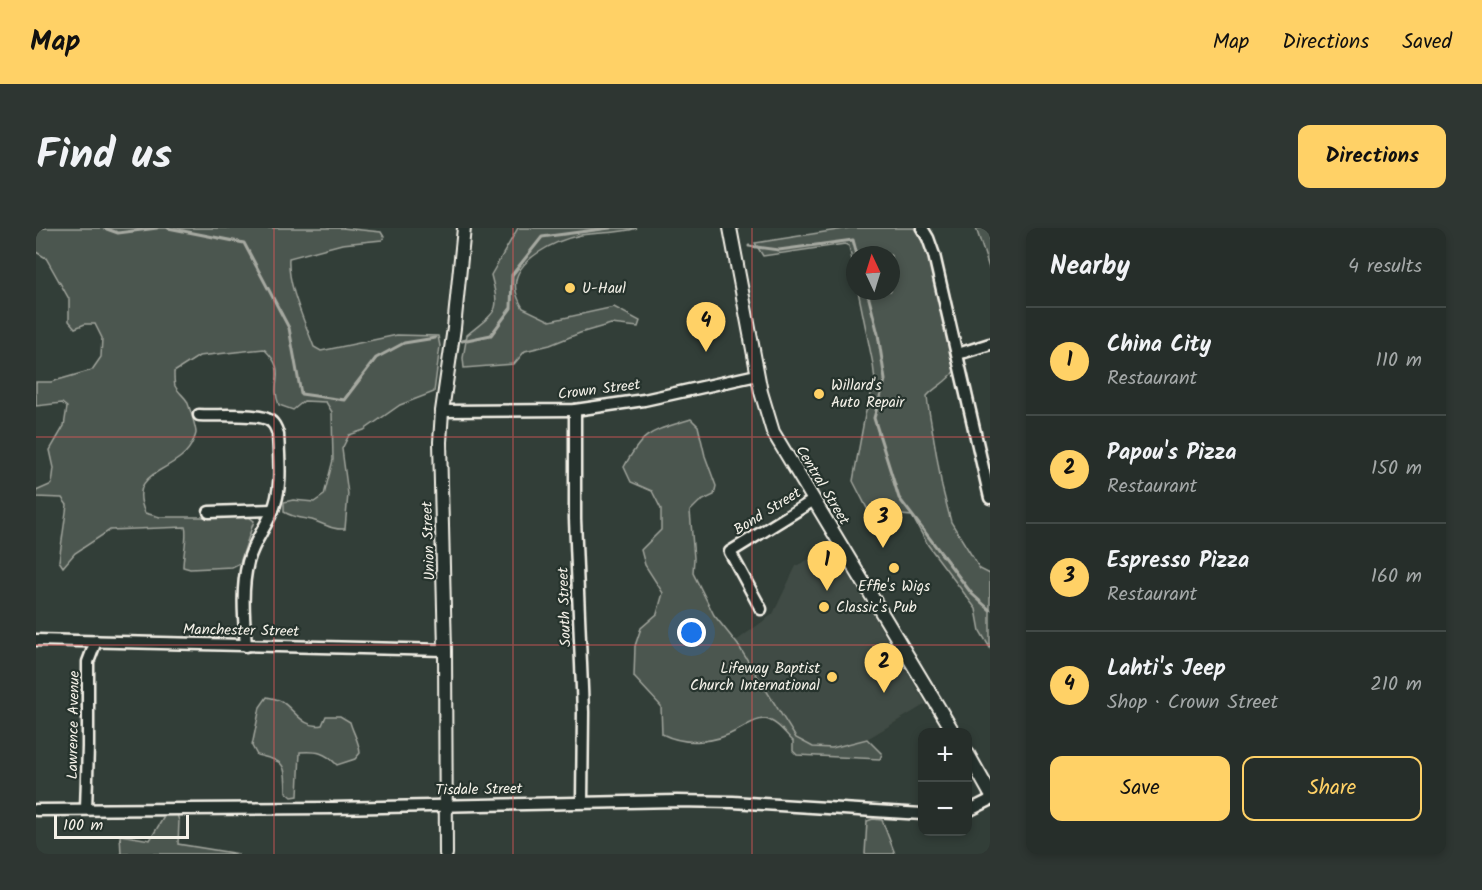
<!DOCTYPE html>
<meta charset="utf-8">
<style>
body{margin:0;font-family:Kalam,sans-serif;background:#2e3632;color:#f1f3f6}
.controls{position:absolute;right:18px;bottom:18px;display:grid;overflow:hidden;border-radius:12px;box-shadow:0 3px 9px #0003}
.controls button{width:54px;height:54px;display:grid;place-items:center;padding:0;border:0;border-bottom:2px solid #424a47;background:#262e2a;color:#f1f3f6;font:30px sans-serif}
.compass{position:absolute;left:810px;top:18px;width:54px;height:54px;border-radius:50%;background:#262e2a;box-shadow:0 3px 9px #0003;rotate:356deg}
.scale{position:absolute;left:18px;bottom:15px;width:135px;box-sizing:border-box;padding-left:6px;border:3px solid #f4f1e8;border-top:0;font-size:16px;line-height:21px;white-space:nowrap;color:#f4f1e8;-webkit-text-stroke:4px #26332d;paint-order:stroke}
.you{position:absolute;left:656px;top:405px;width:21px;height:21px;margin:-15px;border:4px solid #fff;border-radius:50%;background:#1a73e8;box-shadow:0 0 0 9px #1a73e833}
.badge{display:grid;place-items:center;width:39px;height:39px;border-radius:50%;background:#ffd166;color:#111;font-size:20px;font-weight:700}
.pin{position:absolute;translate:-50% -50px;filter:drop-shadow(0 2px 3px #0008)}
.pin::after{content:'';position:absolute;top:32px;width:21px;height:18px;background:inherit;clip-path:polygon(0 0,100% 0,50% 100%)}
.list{margin:0;padding:0;list-style:none}
h2{display:flex;justify-content:space-between;align-items:center;height:78px;margin:0;padding:0 24px;font-size:26px}
h2 small{font-size:20px;font-weight:400;color:#a4a8a8}
.list li{display:grid;grid-template-columns:39px 1fr auto;gap:18px;align-items:center;box-sizing:border-box;height:108px;padding:0 24px;border-top:2px solid #424a47}
.list b{display:block;font-size:22px;white-space:nowrap}
.list p{margin:0;font-size:20px;white-space:nowrap;color:#a4a8a8}
.list em{font-size:20px;font-style:normal;color:#a4a8a8}
.actions{display:flex;gap:12px;padding:18px 24px}
.actions a{flex:1;padding:14px 0;border:2px solid #ffd166;border-radius:12px;text-align:center;font-size:21px;color:#ffd166}
.actions .main{background:#ffd166;color:#111}
.map{position:relative;flex:none;width:954px;height:626px;overflow:hidden;border-radius:12px}
header{display:flex;align-items:center;gap:36px;box-sizing:border-box;height:84px;padding:0 30px;background:#ffd166;color:#111}
header strong{font-size:28px}
nav{display:flex;gap:33px;margin-inline-start:auto;font-size:21px}
.intro{display:flex;align-items:center;justify-content:space-between;box-sizing:border-box;height:144px;padding:0 36px}
h1{margin:0;font-size:42px}
.button{padding:15px 27px;border-radius:12px;background:#ffd166;color:#111;font-size:21px;font-weight:700}
main{display:flex;gap:36px;padding:0 36px}
aside{flex:1;background:#262e2a;border-radius:12px;box-shadow:0 3px 9px #0003}
.map>svg:first-child{display:block}
.built{fill:#404b44}
.green{fill:#4c564f;stroke:#a0a49c;stroke-width:1.5}
.lines{fill:none;stroke-linecap:round;stroke-linejoin:round}
.stream{stroke:#a6a9a1;stroke-width:3}
.minor-casing{stroke:#f4f1e8;stroke-width:15}
.major-casing{stroke:#f4f1e8;stroke-width:16}
.minor{stroke:#26332d;stroke-width:10}
.major{stroke:#26332d;stroke-width:12}
.grid{fill:none;stroke:#de5a58;stroke-width:1.5;stroke-opacity:0.55}
.poi-dot{fill:#ffd166;stroke:#26332d;stroke-width:2}
.labels{text-anchor:middle;stroke-width:4.5;stroke-linejoin:round;paint-order:stroke}
.poi-label{font-size:15px;fill:#f4f1e8;stroke:#26332d;text-anchor:start}
.street-label{font-size:15px;fill:#f4f1e8;stroke:#26332d}
</style>
<header>
<strong>Map</strong>
<nav><a>Map</a><a>Directions</a><a>Saved</a></nav>
</header>
<div class="intro"><h1>Find us</h1><a class="button">Directions</a></div>
<main>
<div class="map">
<svg width="954" height="626" viewBox="0 0 954 626">
<rect width="100%" height="100%" fill="#323e38"/>
<filter id="ink" filterUnits="userSpaceOnUse"><feTurbulence type="fractalNoise" baseFrequency=".0167" numOctaves="2"/><feDisplacementMap in="SourceGraphic" scale="12" xChannelSelector="R" yChannelSelector="G"/><feConvolveMatrix kernelMatrix="1 2 1 2 8 2 1 2 1" color-interpolation-filters="sRGB"/></filter>
<g filter="url(#ink)">
<path class="built" d="M796,319l94,157 -59,35 -35,9 -19,-1 -17,-9 -60,-97 37,-27 23,-48z"/>
<g class="green">
<path d="M0,0h306l39,4 3,5 -2,3 -40,4 -53,14c-2,27 16,64 25,89l7,4 76,-16 41,1 2,10 -6,46 -34,13 -36,25 -15,5 -7,14 6,45 -3,35c-13,1 -20,-5 -33,-9 -10,-2 -18,-2 -28,-8v-10l9,-2 21,2 10,-7 9,-35 -1,-48 -6,-10 -22,-1 -11,9 -14,-5c-10,-25 10,-32 -15,-56l-65,7 -25,16c0,4 0,10 1,14 3,6 9,10 12,15 2,5 9,26 9,32 0,1 -2,7 -3,8 -13,33 -68,26 -48,72l15,4h89l5,4 -14,42 -8,4 -42,2 -7,-2c0,-11 5,-33 2,-40l-75,3 -35,23 -12,14 -4,-6 8,-56 -5,-7 -26,-1v-6l16,-7 2,-16 -4,-18 14,-24 3,-19 -5,-4 -26,3v-24h15l41,-12 9,-13 1,-19 -7,-14h-10l-10,4 -6,-7v-22l-23,-41 -10,-6z"/>
<path d="M482,0h119c-19,6 -38,4 -56,7 -24,5 -71,25 -65,56 1,6 4,12 7,17l27,13 64,-14 26,14 -2,6 -27,-3 -31,9 -30,12 -25,6 -11,13 -50,4 -1,-10 4,-23c30,-25 34,-21 24,-60z"/>
<path d="M814,0h64c27,38 31,98 40,143 -6,11 -18,15 -27,25l1,9 14,82 9,35 29,47 10,5v74l-10,-17 -4,-22 -48,-64 -16,-29 -11,-1 -27,7 -21,-41 12,-66 10,-34 -2,-17 -15,-73h33v-36h-36v19l-6,-28 -4,-2 -82,12 -8,-13z"/>
<path d="M940,0h14v43z"/>
<path d="M655,191l7,7 7,30 11,30 -2,9 -15,7 -9,9 4,47 -1,15 21,42 24,30 58,93 17,9 19,1 35,-9 15,15 -2,5 -83,-4 -4,-4v-10c-8,-8 -17,-21 -29,-22 -9,0 -18,7 -26,11 -23,13 -52,16 -76,4l-1,-28 -27,-29 1,-31 6,-18 16,-14 6,-21 -18,-28 -4,-15 20,-20v-21l-9,-18 -21,-9 -7,-15c21,-38 28,-35 67,-48z"/>
<path d="M231,469c5,1 10,2 14,4 14,9 22,28 41,24l4,-9h14l10,6c3,11 9,19 10,31l-5,6 -18,6c-12,-13 -20,-14 -37,-13l-2,44 -6,1 -6,-5c-1,-29 0,-30 -29,-37l-5,-9 8,-39z"/>
<path d="M141,586l2,7 -1,23 61,10h-118l-1,-19 30,5 15,-25z"/>
<path d="M837,591l9,1 13,34h-30l2,-33z"/>
</g>
<g class="lines">
<g class="stream">
<path d="M68,0l14,5 39,-5"/>
<path d="M132,0l76,15 45,85 12,66 43,6 32,-42 28,-15 31,-5"/>
<path d="M713,18l30,4 74,-10 4,15"/>
<path d="M831,63l11,43 7,46 -11,38 25,80 73,96 18,16"/>
<path d="M426,113l29,-6 20,-27 1,-33 30,-38 68,-9"/>
</g>
<defs>
<g id="minor">
<path d="M886,0l6,10 6,17 56,243"/>
<path d="M922,126l32,-10"/>
<path d="M539,182v109l8,193 -1,90"/>
<path d="M406,183l133,-1 69,-10 113,-25"/>
<path d="M163,187c15,1 56,-2 68,4 7,3 9,9 11,15 1,25 5,55 -6,78 -8,18 -19,31 -24,50 -7,27 -4,57 -2,84"/>
<path d="M173,284l64,-2"/>
<path d="M725,381l-31,-57 84,-52"/>
<path d="M0,412l409,10"/>
<path d="M50,581l2,-62v-85l8,-21"/>
<path d="M0,582l297,-2 344,-7 56,1 189,12"/>
<path d="M932,583l22,-11"/>
</g>
<g id="major">
<path d="M694,0l31,164 12,40 181,301"/>
<path d="M932,526l22,39"/>
<path d="M410,626l-1,-204 -5,-208 2,-31 12,-83 10,-100"/>
</g>
</defs>
<use href="#minor" class="minor-casing"/>
<use href="#major" class="major-casing"/>
<use href="#minor" class="minor"/>
<use href="#major" class="major"/>
</g>
</g>
<path class="grid" d="M238,0v626M477,0v626M716,0v626M0,209h954M0,417h954"/>
<g class="poi-dot">
<circle cx="534" cy="60" r="6"/>
<circle cx="783" cy="166" r="6"/>
<circle cx="858" cy="340" r="6"/>
<circle cx="788" cy="379" r="6"/>
<circle cx="796" cy="449" r="6"/>
</g>
<g class="labels">
<g class="poi-label">
<text x="546" y="65">U-Haul</text>
<text x="795" y="162">Willard's<tspan x="795" dy="17">Auto Repair</tspan></text>
<text x="858" y="363" text-anchor="middle">Effie's Wigs</text>
<text x="800" y="384">Classic's Pub</text>
<text x="784" y="445" text-anchor="end">Lifeway Baptist<tspan x="784" dy="17">Church International</tspan></text>
</g>
<g class="street-label">
<text transform="translate(563 161) rotate(-7)" y="5">Crown Street</text>
<text transform="translate(787 257) rotate(59)" y="5">Central Street</text>
<text transform="translate(731 283) rotate(-32)" y="5">Bond Street</text>
<text transform="translate(392 313) rotate(-92)" y="5">Union Street</text>
<text transform="translate(528 379) rotate(-92)" y="5">South Street</text>
<text transform="translate(205 402) rotate(1)" y="5">Manchester Street</text>
<text transform="translate(37 497) rotate(-89)" y="5">Lawrence Avenue</text>
<text transform="translate(443 561) rotate(-1)" y="5">Tisdale Street</text>
</g>
</g>
</svg>
<div class="controls">
<button>+</button>
<button>−</button>
</div>
<svg class="compass" viewBox="-18 -18 36 36"><path d="M0-13l5 13h-10z" fill="#e53935"/><path d="M0 13l5-13h-10z" fill="#a4a8a8"/></svg>
<div class="scale">100 m</div>
<div class="you"></div>
<div class="pin badge" style="left:791px;top:363px">1</div>
<div class="pin badge" style="left:848px;top:465px">2</div>
<div class="pin badge" style="left:847px;top:320px">3</div>
<div class="pin badge" style="left:670px;top:124px">4</div>
</div>
<aside>
<h2>Nearby<small>4 results</small></h2>
<ul class="list">
<li><span class="badge">1</span><div><b>China City</b><p>Restaurant</p></div><em>110 m</em></li>
<li><span class="badge">2</span><div><b>Papou's Pizza</b><p>Restaurant</p></div><em>150 m</em></li>
<li><span class="badge">3</span><div><b>Espresso Pizza</b><p>Restaurant</p></div><em>160 m</em></li>
<li><span class="badge">4</span><div><b>Lahti's Jeep</b><p>Shop · Crown Street</p></div><em>210 m</em></li>
</ul>
<div class="actions"><a class="main">Save</a><a>Share</a></div>
</aside>
</main>
